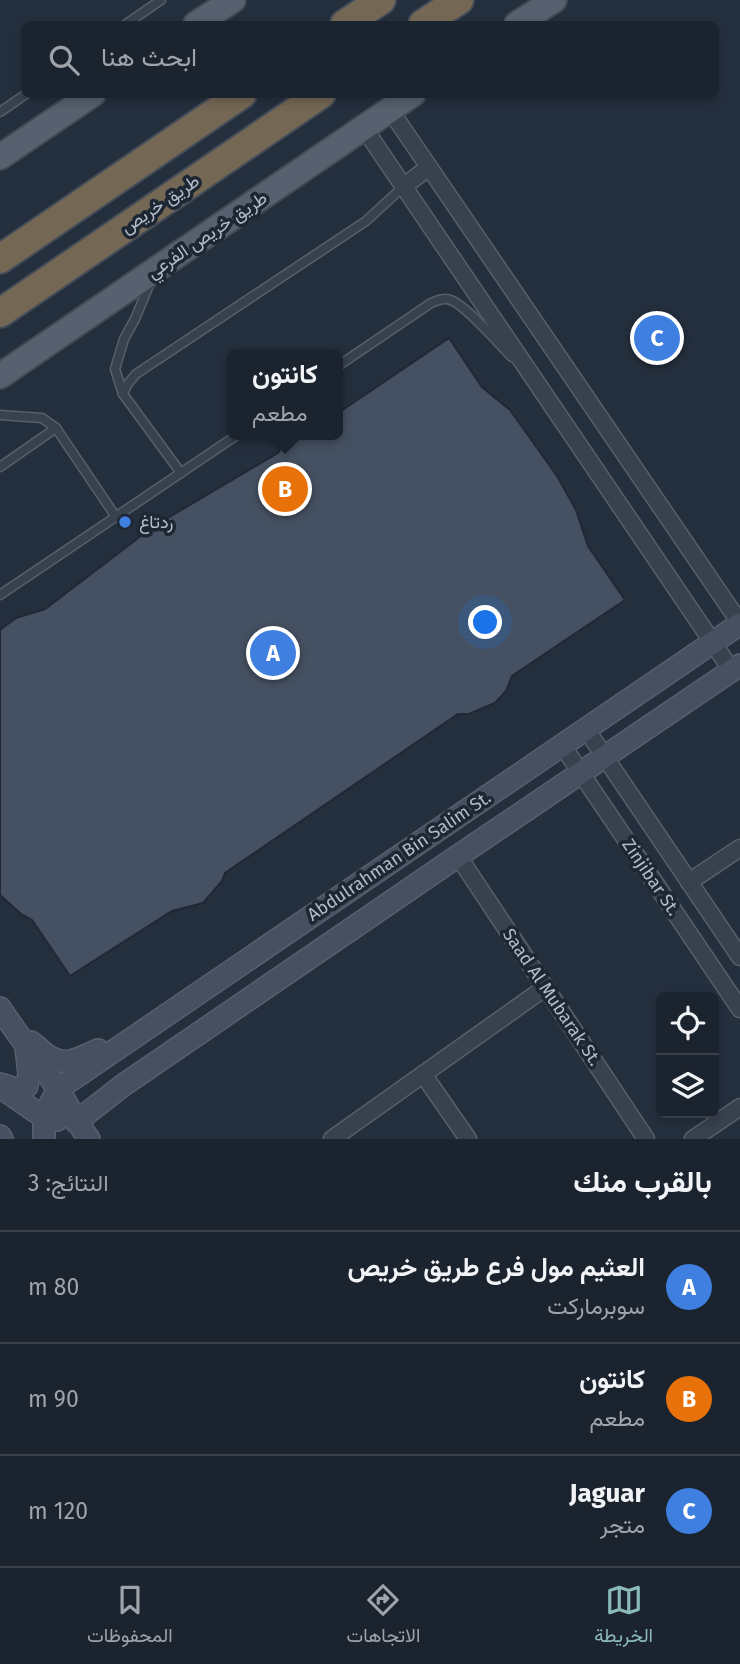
<!DOCTYPE html>
<html lang="ar">
<meta charset="utf-8">
<style>
body{margin:0;font-family:"Fira Sans",Vazirmatn,sans-serif;background:#282f3a;color:#f1f3f6;direction:rtl}
.controls{position:absolute;right:21px;bottom:21px;display:grid;overflow:hidden;border-radius:10px;box-shadow:0 4px 10px #0003}
.controls button{width:63px;height:63px;display:grid;place-items:center;padding:0;border:0;border-bottom:2px solid #39404a;background:#1b232e;color:#f1f3f6;font:35px sans-serif}
.you{position:absolute;left:486px;top:623px;width:24px;height:24px;margin:-18px;border:5px solid #fff;border-radius:50%;background:#1a73e8;box-shadow:0 0 0 10px #1a73e833}
.badge{display:grid;place-items:center;width:46px;height:46px;border-radius:50%;background:#8bbbb9;color:#fff;font-size:23px;font-weight:700}
.pin{position:absolute;translate:-50% -50%;border:4px solid #fff;box-shadow:0 2px 7px #0006}
.popup{position:absolute;left:227px;top:349px;width:116px;height:91px;box-sizing:border-box;display:grid;place-content:center;border-radius:10px;background:#1b232e;filter:drop-shadow(0 2px 5px #0005);font-size:23px;white-space:nowrap;color:#a0a4aa}
.popup b{font-size:26px;color:#f1f3f6}
.popup::after{content:'';position:absolute;left:50%;top:100%;margin-left:-14px;border:14px solid transparent;border-top-color:#1b232e}
.list{margin:0;padding:0;list-style:none}
h2{display:flex;justify-content:space-between;align-items:center;height:91px;margin:0;padding:0 28px;font-size:30px}
h2 small{font-size:23px;font-weight:400;color:#a0a4aa}
.list li{display:grid;grid-template-columns:46px 1fr auto;gap:21px;align-items:center;box-sizing:border-box;height:112px;padding:0 28px;border-top:2px solid #39404a}
.list b{display:block;font-size:26px;white-space:nowrap}
.list p{margin:0;font-size:23px;white-space:nowrap;color:#a0a4aa}
.list em{font-size:23px;font-style:normal;color:#a0a4aa}
.icon{flex:none;width:38px;height:38px;fill:none;stroke:currentColor;stroke-width:2;stroke-linecap:round;stroke-linejoin:round}
.map{position:relative;flex:none;width:740px;height:1139px;overflow:hidden;direction:ltr}
.search{position:absolute;background:#1b232e;box-shadow:0 4px 10px #0003;left:21px;right:21px;top:21px;height:77px;display:flex;align-items:center;gap:18px;box-sizing:border-box;padding:0 24px;border-radius:10px;color:#a0a4aa;font-size:26px}
.sheet{height:427px;background:#1b232e}
nav{display:flex;justify-content:space-around;align-items:center;box-sizing:border-box;height:98px;border-top:2px solid #39404a;background:#1b232e;font-size:19px;color:#a0a4aa}
nav a{display:grid;justify-items:center;gap:4px}
nav .on{color:#8bbbb9}
.map>svg:first-child{display:block}
.building{fill:#455162;stroke:#1f2835;stroke-width:2}
.lines{fill:none;stroke-linecap:round;stroke-linejoin:round}
.lane-casing{stroke:#565f6c;stroke-width:11}
.street-casing{stroke:#565f6c;stroke-width:19}
.secondary-casing{stroke:#565f6c;stroke-width:24}
.primary-casing{stroke:#414a57;stroke-width:28}
.highway-casing{stroke:#434c59;stroke-width:32}
.lane{stroke:#38414e;stroke-width:8}
.street{stroke:#38414e;stroke-width:16}
.secondary{stroke:#465061;stroke-width:21}
.primary{stroke:#56606e;stroke-width:24}
.highway{stroke:#746855;stroke-width:28}
.shop-dot{fill:#3f7fe0;stroke:#1d2633;stroke-width:2.5}
.labels{text-anchor:middle;stroke-width:7;stroke-linejoin:round;paint-order:stroke}
.street-label{font-size:18px;fill:#b4bcc9;stroke:#1d2633}
.poi-label{font-size:18px;fill:#b4bcc9;stroke:#1d2633;text-anchor:start}
</style>
<div class="map">
<svg width="740" height="1139" viewBox="0 0 740 1139">
<rect width="100%" height="100%" fill="#242f3e"/>
<path class="building" d="M449,338l33,49 28,23 47,66 19,34 12,36 37,54 -113,76 -6,15 -11,12 -26,11h-11l-233,159 -3,8 -19,22 -31,8 -102,65 -38,-56 -11,-6 -21,-19v-265l16,-12 29,-9 109,-83 124,-73 9,-18h51v-22z"/>
<g class="lines">
<defs>
<g id="lane">
<path d="M126,24l35,-24"/>
<path d="M0,112l26,-18"/>
<path d="M150,283l-15,36 -11,20 -9,30 8,25 58,79"/>
<path d="M338,366l93,-63c7,-3 14,-6 22,-2 16,8 45,42 59,56"/>
<path d="M123,394l4,-9 9,-11 230,-153 37,-34"/>
<path d="M0,415l42,3 14,10 60,89"/>
<path d="M0,467l56,-39"/>
<path d="M0,595l237,-160"/>
</g>
<g id="street">
<path d="M390,110l350,513"/>
<path d="M364,128l368,543"/>
<path d="M403,187l26,-20"/>
<path d="M586,729l154,228"/>
<path d="M562,745l178,264"/>
<path d="M458,856l188,283"/>
<path d="M689,882l51,-34"/>
<path d="M423,1074l45,65"/>
<path d="M332,1139l214,-152"/>
<path d="M693,1139l47,-32"/>
</g>
<g id="secondary">
<path d="M0,1008c18,28 39,53 57,80 11,17 20,35 32,51"/>
<path d="M31,1042c5,3 8,7 13,11 21,16 33,6 54,-3"/>
<path d="M0,1084l16,5 11,-3 2,-12 -3,-27"/>
<path d="M0,1087l36,25 21,8"/>
<path d="M76,1122l46,-36 336,-230 282,-191"/>
<path d="M0,1136l2,3"/>
<path d="M44,1139v-23l14,-27 682,-465"/>
</g>
<g id="primary">
<path d="M196,24l37,-24"/>
<path d="M517,24l37,-24"/>
<path d="M0,157l93,-63"/>
<path d="M0,376l413,-282"/>
</g>
<g id="highway">
<path d="M345,24l36,-24"/>
<path d="M423,24l36,-24"/>
<path d="M0,259l242,-165"/>
<path d="M0,313l321,-219"/>
</g>
</defs>
<use href="#lane" class="lane-casing"/>
<use href="#street" class="street-casing"/>
<use href="#secondary" class="secondary-casing"/>
<use href="#primary" class="primary-casing"/>
<use href="#highway" class="highway-casing"/>
<use href="#lane" class="lane"/>
<use href="#street" class="street"/>
<use href="#secondary" class="secondary"/>
<use href="#primary" class="primary"/>
<use href="#highway" class="highway"/>
</g>
<circle class="shop-dot" cx="125" cy="522" r="7"/>
<g class="labels">
<g class="street-label">
<text transform="translate(160 204) rotate(-34)" y="6">طريق خريص</text>
<text transform="translate(207 235) rotate(-34)" y="6">طريق خريص الفرعي</text>
<text transform="translate(399 856) rotate(-34)" y="6">Abdulrahman Bin Salim St.</text>
<text transform="translate(651 877) rotate(56)" y="6">Zinjibar St.</text>
<text transform="translate(552 997) rotate(56)" y="6">Saad Al Mubarak St.</text>
</g>
<g class="poi-label">
<text x="139" y="528">ردتاغ</text>
</g>
</g>
</svg>
<div class="controls">
<button><svg class="icon" aria-label="locate" viewBox="0 0 24 24"><circle cx="12" cy="12" r="6"/><path d="M12 2v4M12 18v4M2 12h4M18 12h4"/></svg></button>
<button><svg class="icon" aria-label="layers" viewBox="0 0 24 24"><path d="M12 4l9 5-9 5-9-5zM3 14l9 5 9-5"/></svg></button>
</div>
<div class="you"></div>
<div class="pin badge" style="left:273px;top:653px;background:#3f7fe0">A</div>
<div class="pin badge" style="left:285px;top:489px;background:#e8710a">B</div>
<div class="popup"><b>كانتون</b>مطعم</div>
<div class="pin badge" style="left:657px;top:338px;background:#3f7fe0">C</div>
<div class="search"><svg class="icon" aria-label="search" viewBox="0 0 24 24"><circle cx="10" cy="10" r="6"/><path d="M15 15l6 6"/></svg>ابحث هنا</div>
</div>
<section class="sheet">
<h2>بالقرب منك<small>النتائج: 3</small></h2>
<ul class="list">
<li><span class="badge" style="background:#3f7fe0">A</span><div><b>العثيم مول فرع طريق خريص</b><p>سوبرماركت</p></div><em>80 m</em></li>
<li><span class="badge" style="background:#e8710a">B</span><div><b>كانتون</b><p>مطعم</p></div><em>90 m</em></li>
<li><span class="badge" style="background:#3f7fe0">C</span><div><b>Jaguar</b><p>متجر</p></div><em>120 m</em></li>
</ul>
</section>
<nav>
<a class="on"><svg class="icon" aria-label="map" viewBox="0 0 24 24"><path d="M3 6l6-2 6 2 6-2v14l-6 2-6-2-6 2zM9 4v14M15 6v14"/></svg>الخريطة</a>
<a><svg class="icon" aria-label="directions" viewBox="0 0 24 24"><path d="M12 3l9 9-9 9-9-9zM9 14v-3h6M13 9l2 2-2 2"/></svg>الاتجاهات</a>
<a><svg class="icon" aria-label="saved" viewBox="0 0 24 24"><path d="M7 4h10v16l-5-4-5 4z"/></svg>المحفوظات</a>
</nav>
